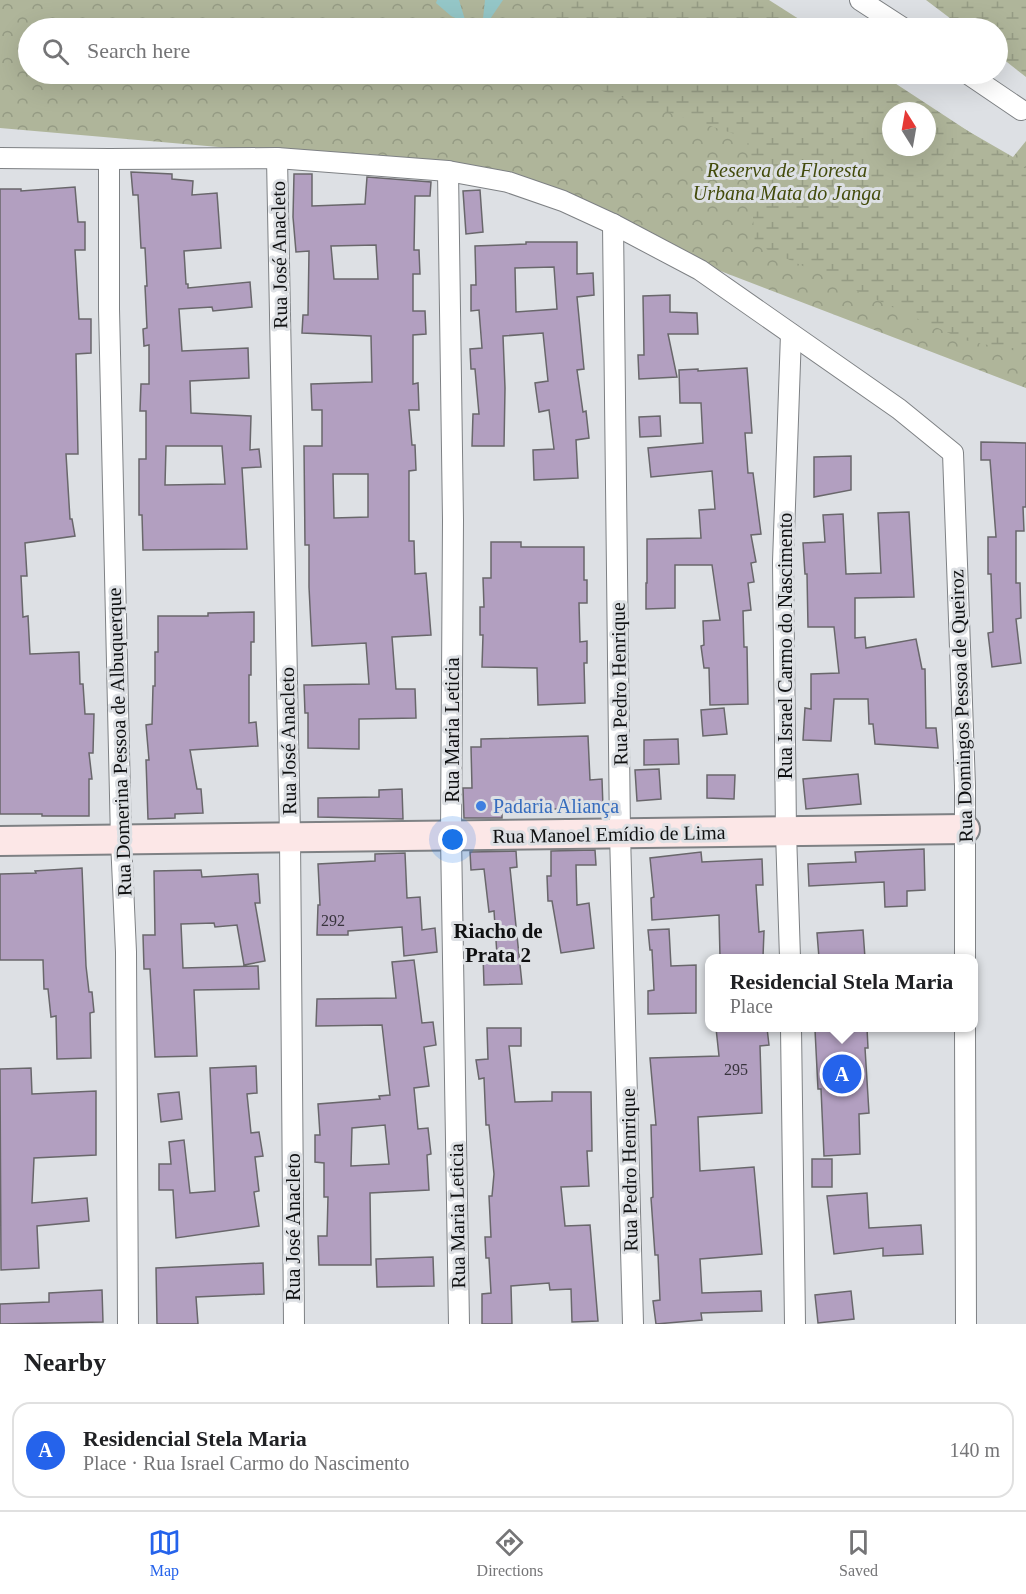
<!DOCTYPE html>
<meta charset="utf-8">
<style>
body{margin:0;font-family:"Times New Roman",serif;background:#f6f6f6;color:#202124}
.compass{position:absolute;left:882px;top:102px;width:54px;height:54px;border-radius:50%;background:#fff;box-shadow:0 6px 24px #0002;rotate:349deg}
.you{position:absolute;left:453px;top:840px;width:21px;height:21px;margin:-15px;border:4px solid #fff;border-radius:50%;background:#1a73e8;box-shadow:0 0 0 9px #1a73e833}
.badge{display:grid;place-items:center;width:39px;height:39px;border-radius:50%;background:#2563eb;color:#fff;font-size:20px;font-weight:700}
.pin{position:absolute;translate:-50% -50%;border:3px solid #fff;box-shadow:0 2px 6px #0006}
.popup{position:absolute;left:705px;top:954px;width:273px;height:78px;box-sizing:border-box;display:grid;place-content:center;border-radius:12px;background:#fff;filter:drop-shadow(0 2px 4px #0005);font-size:20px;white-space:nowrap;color:#757577}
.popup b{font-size:22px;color:#202124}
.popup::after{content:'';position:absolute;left:50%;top:100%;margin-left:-12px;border:12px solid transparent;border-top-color:#fff}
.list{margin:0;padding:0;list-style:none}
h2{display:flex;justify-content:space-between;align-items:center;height:78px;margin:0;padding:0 24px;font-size:26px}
h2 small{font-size:20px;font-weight:400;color:#757577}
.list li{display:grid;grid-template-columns:39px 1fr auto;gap:18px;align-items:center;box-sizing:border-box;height:96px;margin:0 12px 12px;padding:0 12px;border:2px solid #e0e0e0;border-radius:18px}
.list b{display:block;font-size:22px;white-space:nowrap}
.list p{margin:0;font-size:20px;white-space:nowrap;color:#757577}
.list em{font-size:20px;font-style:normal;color:#757577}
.icon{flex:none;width:33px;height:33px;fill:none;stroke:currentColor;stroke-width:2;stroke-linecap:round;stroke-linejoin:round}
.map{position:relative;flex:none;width:1026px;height:1324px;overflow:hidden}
.search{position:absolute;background:#fff;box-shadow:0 6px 24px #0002;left:18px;right:18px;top:18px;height:66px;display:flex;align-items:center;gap:15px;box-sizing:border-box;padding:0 21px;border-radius:33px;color:#757577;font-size:22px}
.sheet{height:186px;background:#fff}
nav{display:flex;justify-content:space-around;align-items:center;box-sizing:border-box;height:84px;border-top:2px solid #e0e0e0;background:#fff;font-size:16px;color:#757577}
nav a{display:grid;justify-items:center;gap:3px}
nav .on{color:#2563eb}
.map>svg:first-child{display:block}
.forest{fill:url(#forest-crowns);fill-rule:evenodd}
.wetland{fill:url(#wetland-marsh);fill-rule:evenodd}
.water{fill:#94c6c7}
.building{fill:#b29fc0;stroke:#69676b;stroke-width:1.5;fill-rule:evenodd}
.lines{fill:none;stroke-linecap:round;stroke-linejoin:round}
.street-casing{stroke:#7e8184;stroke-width:22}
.secondary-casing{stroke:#7e8184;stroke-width:32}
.street{stroke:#fff;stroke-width:20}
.secondary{stroke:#fce7e7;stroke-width:28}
.shop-dot{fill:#3f7fe0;stroke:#dde0e4;stroke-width:2}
.labels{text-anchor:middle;stroke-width:6;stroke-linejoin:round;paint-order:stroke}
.number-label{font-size:16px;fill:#38343d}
.park-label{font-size:20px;font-style:italic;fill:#434b0c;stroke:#dde0e4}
.street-label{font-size:20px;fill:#0f1011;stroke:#dde0e4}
.shop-label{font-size:20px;fill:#366cbe;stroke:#dde0e4;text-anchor:start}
.neighbourhood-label{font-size:21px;font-weight:bold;fill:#0f1011;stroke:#dde0e4}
</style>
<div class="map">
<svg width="1026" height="1324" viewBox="0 0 1026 1324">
<defs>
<pattern id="forest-crowns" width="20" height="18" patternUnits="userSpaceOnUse" patternTransform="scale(1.5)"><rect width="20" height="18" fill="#afb59a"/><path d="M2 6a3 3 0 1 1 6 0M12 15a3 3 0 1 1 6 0" fill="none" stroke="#959b84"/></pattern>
<pattern id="wetland-marsh" width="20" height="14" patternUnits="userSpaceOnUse" patternTransform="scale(1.5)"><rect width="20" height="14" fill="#afb59a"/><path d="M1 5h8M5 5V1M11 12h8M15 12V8" fill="none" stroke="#959b84"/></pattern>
</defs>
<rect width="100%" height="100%" fill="#dde0e4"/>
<path class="forest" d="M0,0h740l50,28h-762v46h841l144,83 13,-16v247l-577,-221 -449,-39zM891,111h36v36h-36z"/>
<g class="wetland">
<path d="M566,0h203l44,28h-288z"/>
<path d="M926,0h100v77l-28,-22v-27h-35z"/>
<path d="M550,74h331l145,95v184l-62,-13 -209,-96 -8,-106zM891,111h36v36h-36z"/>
</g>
<g class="water">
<path d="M437,0h22l7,23 -15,-7 -15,-13z"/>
<path d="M485,0h18l-19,28h-2z"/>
</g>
<g class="building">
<path d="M131,172l41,2v5l21,2 -1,14 25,-2 4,55 -37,3 2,33h2v4l62,-6 2,25 -39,4 -1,-4 -33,2 3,42 66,-3 1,30 -59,3 1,32 60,3 -1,34 9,-1 2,18 -19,1 5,81 -104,1 -1,-35h-3v-56h7v-48h-6l1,-27h8v-39l-5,1 -1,-17 4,-1 -2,-42h2l-2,-38h-4l-3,-53h-5zM166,446h56l3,38 -60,1z"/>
<path d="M294,174h18v32l53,-2 2,-27 64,5 -1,14h-15l-1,54h5l1,24h-7v37h12l1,23 -13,1v49l5,-1 1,27h-10l3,35h3l1,25 -7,1v70h5l1,33 11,-1 5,62 -39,2 4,52h19l1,29 -57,1v30l-51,-1v-35h-3l-1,-28 65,-1 -3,-41 -54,3 -3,-59v-42h-4l-1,-99h18v-36h-10l-1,-26 61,-2 -1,-46 -69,-3 1,-18h5l1,-64 -13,1 -3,-35zM376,245l2,34h-44l-3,-33zM333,474h35v43l-34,1z"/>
<path d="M75,187l3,35h7v28h-10l4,69h12v34l-15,1 2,100h-12l4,65h2l3,17 -50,7 2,33h-6l2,41 5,-1 2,38 49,-2 1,32h3l2,30h9l-1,39h-4l3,26h-3v37h-47v-2h-42v-625h21v2z"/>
<path d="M480,190l3,42 -17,2 -3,-43z"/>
<path d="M526,242h51v32l16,-1 1,22 -17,2 7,72 -7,1 6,42 3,-1 3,27 -13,2 2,38 -44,2 -1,-30 21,-1 -5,-39 -10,2 -4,-29 13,-2 -5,-48 -40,3 2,52 -1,58h-32l1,-32h6l-4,-45h-4l-1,-20 12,-1 -3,-38 -8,1v-26h5l-1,-39 51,-2zM554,267l3,42 -41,3 -1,-44z"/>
<path d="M670,295v17l27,1 1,21h-30l9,43 -38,2 -1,-24h6l-1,-59z"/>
<path d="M747,368l5,65h-7l3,40h5l8,61 -10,1 5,27 -5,1 3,19 -6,1 3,27 -8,1 1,36h3l1,57 -38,1 -1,-37h-5l-3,-22 3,-1 -1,-24 17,-1 -8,-55h-37v43l-29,1v-26h1v-44l54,-1 -2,-28 16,-1 -3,-38 -61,6 -3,-29 55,-5 -2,-40h-21l-1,-33 19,-1v2z"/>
<path d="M660,416l1,20 -21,1 -1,-20z"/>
<path d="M981,442l45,1v64h-3l1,24h-8v52h4l1,35 -5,1 5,44 -29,4 -4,-34 5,-1 -2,-58h-3v-37h8l-6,-77h-9z"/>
<path d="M851,456v34l-37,7v-40z"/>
<path d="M909,512l5,85 -59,1v40l10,-1 1,11 50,-9 6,30h3l1,59h10l2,20 -63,-4 -2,-20h-4l-1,-25h-34l-3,42 -28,-1 2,-32 6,1v-35l28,-1 -5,-46h-26l-1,-53h-2l-2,-31 22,-1 -2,-27 20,-1 3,60 35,-1 -3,-60z"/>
<path d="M491,542h30v5h63v33h3v23h-8l1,39 7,-1v22h-3l1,40 -47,2 -1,-37 -55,-1 1,-32h-3v-28h4l-1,-29h8z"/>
<path d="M254,612v30h-3v33h-2v48l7,-1 2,24 -68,4 7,39h4l2,24 -28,1v4l-27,1 -2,-59h3l-3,-35 6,-1 1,-38h2v-34h3v-36h50v-3z"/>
<path d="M724,708l3,26 -24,2 -2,-26z"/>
<path d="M588,736l2,44 12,-1 1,29 -101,2v8h-38l-1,-30h9l-1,-41h10v-8z"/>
<path d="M678,739l1,25 -35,1v-25z"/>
<path d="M659,769l2,30 -24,2 -2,-31z"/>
<path d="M858,774l3,30 -55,5 -3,-30z"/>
<path d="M707,775h28l-1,24 -27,-1z"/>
<path d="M402,789l1,30 -85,-2v-19l61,-1v-7z"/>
<path d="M924,849l1,41 -18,1v15l-22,1 -1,-25 -75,4 -1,-22 48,-2 -1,-10z"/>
<path d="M595,850l1,15h-20l1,40 12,-2 5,45 -33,5 -9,-52h-4l-1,-25h4v-25z"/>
<path d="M516,851l1,16 -7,1 12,116 -38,1 -1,-30h14l-3,-44 -5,1 -5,-43 -13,1 -1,-18z"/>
<path d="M701,852l1,10 60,-3 1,26h-7l3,47 5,-1 -1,26h-43l-1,-42 -67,5 -1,-22 3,-1 -4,-39z"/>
<path d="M405,853l2,45 13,-1 2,33 13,-2 2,24 -33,4 -2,-29 -54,4v4h-31l1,-30h2l-2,-41 57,-3v-7z"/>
<path d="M82,868l4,98 3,26h3l2,20 -4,1 1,45 -34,1 -1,-43 -5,1 -3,-28h-4l-1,-29h-43v-86l36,-1 -1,-2z"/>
<path d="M201,870l1,7 56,-3 2,29h-5l10,58 -21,4 -7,-40 -22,2 -1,-4 -33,1 2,44 75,-2 1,23 -65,1 3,66 -42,1 -5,-88h-6l-1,-34h12l-1,-64z"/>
<path d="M669,929l2,37 25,-1v48l-48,1v-23l6,-1 -2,-40h-2l-2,-20z"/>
<path d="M863,930l2,28h-46l-2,-25z"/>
<path d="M414,960l8,63 11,-1 3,23 -12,2 5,39 -15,2 4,41 10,-1 3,26 -4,1 2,35 -59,3 1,72h-52l-1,-29h9l1,-39h-4v-34l-9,-1v-27h5l-2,-31 62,-5 -1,-3 11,-1 -8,-70 -66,1 1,-27 79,-1 -4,-36zM385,1125l4,39 -38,2 1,-38z"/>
<path d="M487,1028h34v18h-12l6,56 37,-1v-9h39l1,59h-5l2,35 -28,1 4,39 25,-1 8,96 -26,1 -1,-33 -21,1 -1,-7 -38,3 1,38h-30v-30l9,-1 -2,-35h-3l-1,-21h6l-2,-41h3l2,-22 -5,-49h-3l-2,-47 -5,1 -3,-19 12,-1z"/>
<path d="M716,1028h51l2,17 -9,1 2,67 -64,4 2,54 54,-4 8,87 -62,5 2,34 59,-2 1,20 -61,2 1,7 -46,4 -3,-23 7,-1 -2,-45h-3l-4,-57 2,-1 -2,-72h5l-6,-67 69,-2z"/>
<path d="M867,1028l1,20h-3l4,65 -10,1 1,40 -36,2 -3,-67h-3l-3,-59z"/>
<path d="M256,1066l1,27 -10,1 4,39 8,-1 4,24 -8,1 4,34 -5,1 5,34 -83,12 -3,-48h-14v-26h12l-2,-22 15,-2 6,53 25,-2 -5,-123z"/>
<path d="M31,1068l1,26 64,-3v64l-62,3 -2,45 55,-5 2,23 -52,5 2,42 -38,2 -1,-201z"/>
<path d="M179,1092l3,27 -21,3 -3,-28z"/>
<rect x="812" y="1159" width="20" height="28"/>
<path d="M867,1193l2,35 52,-3 2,29 -40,2v-8l-49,6 -7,-58z"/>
<path d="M433,1257l1,29 -57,1 -1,-28z"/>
<path d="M263,1263l1,31 -68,3 2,27h-41l-1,-56z"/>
<path d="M102,1290l1,32 -103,2v-20l49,-2v-9z"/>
<path d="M851,1291l3,28 -36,4 -3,-28z"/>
</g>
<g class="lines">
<defs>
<g id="street">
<path d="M860,0l43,28"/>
<path d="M968,74l53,36"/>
<path d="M0,158l109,1 168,-1 171,13 60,11 55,19 50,23 87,46 199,139 54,44 12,333v172"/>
<path d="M277,158l13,680 4,486"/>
<path d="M109,159v150l12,531 5,112 2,372"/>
<path d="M448,171l5,349 -2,316 8,488"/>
<path d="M613,224l7,610 13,490"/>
<path d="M790,958l-4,-126 -3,-270 8,-228"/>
<path d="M791,1028l4,296"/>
<path d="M965,1028l1,296"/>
</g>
<path id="secondary" d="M0,841l965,-12"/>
</defs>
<use href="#street" class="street-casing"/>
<use href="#secondary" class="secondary-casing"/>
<use href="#street" class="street"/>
<use href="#secondary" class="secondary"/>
</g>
<circle class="shop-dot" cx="481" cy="806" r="6"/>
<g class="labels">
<g class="number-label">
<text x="333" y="926">292</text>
<text x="736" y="1075">295</text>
</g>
<g class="park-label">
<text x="787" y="177">Reserva de Floresta<tspan x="787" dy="23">Urbana Mata do Janga</tspan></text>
</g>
<g class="street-label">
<text transform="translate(279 255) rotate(-91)" y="7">Rua José Anacleto</text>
<text transform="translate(785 646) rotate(-90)" y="7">Rua Israel Carmo do Nascimento</text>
<text transform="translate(619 684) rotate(-91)" y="7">Rua Pedro Henrique</text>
<text transform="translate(961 706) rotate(-92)" y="7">Rua Domingos Pessoa de Queiroz</text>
<text transform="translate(452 730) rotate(-90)" y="7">Rua Maria Leticia</text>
<text transform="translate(288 741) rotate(-91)" y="7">Rua José Anacleto</text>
<text transform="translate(119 742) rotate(-92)" y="7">Rua Domerina Pessoa de Albuquerque</text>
<text transform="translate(609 834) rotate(-1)" y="7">Rua Manoel Emídio de Lima</text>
<text transform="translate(629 1170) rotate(-91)" y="7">Rua Pedro Henrique</text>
<text transform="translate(457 1216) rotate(-91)" y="7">Rua Maria Leticia</text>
<text transform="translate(293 1227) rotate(-90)" y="7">Rua José Anacleto</text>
</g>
<g class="shop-label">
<text x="493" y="813">Padaria Aliança</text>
</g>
<g class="neighbourhood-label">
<text x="498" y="938">Riacho de<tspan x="498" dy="24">Prata 2</tspan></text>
</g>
</g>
</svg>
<svg class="compass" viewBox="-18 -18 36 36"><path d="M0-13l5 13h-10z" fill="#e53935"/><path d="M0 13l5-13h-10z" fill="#757577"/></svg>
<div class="you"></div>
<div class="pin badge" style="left:842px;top:1074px">A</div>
<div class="popup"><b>Residencial Stela Maria</b>Place</div>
<div class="search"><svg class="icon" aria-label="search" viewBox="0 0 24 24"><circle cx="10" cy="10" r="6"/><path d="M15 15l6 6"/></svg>Search here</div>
</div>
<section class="sheet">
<h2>Nearby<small></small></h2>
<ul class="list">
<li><span class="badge">A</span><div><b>Residencial Stela Maria</b><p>Place · Rua Israel Carmo do Nascimento</p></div><em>140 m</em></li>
</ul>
</section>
<nav>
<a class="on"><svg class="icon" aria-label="map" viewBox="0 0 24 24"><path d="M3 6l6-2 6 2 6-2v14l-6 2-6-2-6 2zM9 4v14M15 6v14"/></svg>Map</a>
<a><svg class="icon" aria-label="directions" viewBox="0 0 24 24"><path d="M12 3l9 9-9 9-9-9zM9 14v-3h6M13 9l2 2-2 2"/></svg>Directions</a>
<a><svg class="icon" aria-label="saved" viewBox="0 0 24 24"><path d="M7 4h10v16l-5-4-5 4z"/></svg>Saved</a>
</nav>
